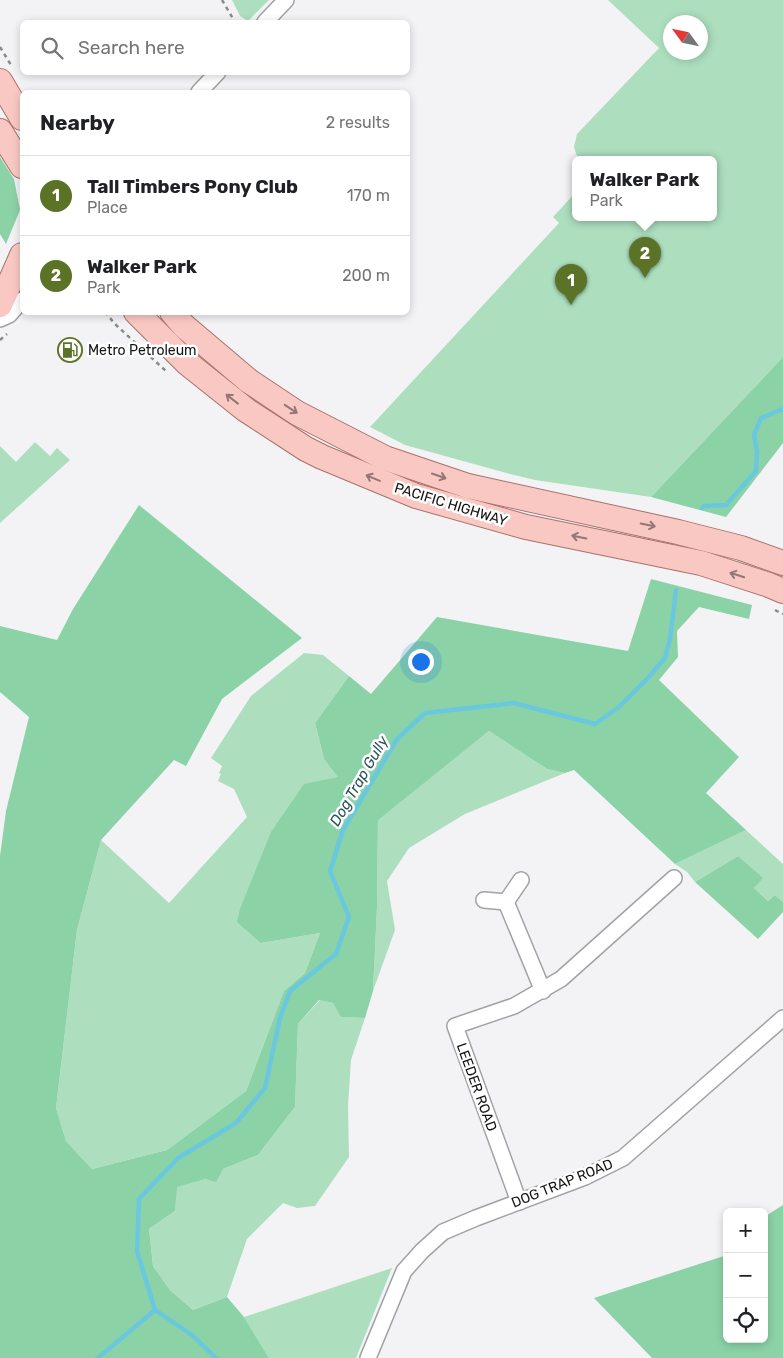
<!DOCTYPE html>
<meta charset="utf-8">
<style>
body{margin:0;font-family:Rubik,sans-serif;background:#f2f2f2;color:#202124}
.controls{position:absolute;right:15px;bottom:15px;display:grid;overflow:hidden;border-radius:8px;box-shadow:0 2px 8px #0003}
.controls button{width:45px;height:45px;display:grid;place-items:center;padding:0;border:0;border-bottom:1px solid #e0e0e0;background:#fff;color:#202124;font:25px sans-serif}
.compass{position:absolute;left:663px;top:15px;width:45px;height:45px;border-radius:50%;background:#fff;box-shadow:0 2px 8px #0003;rotate:303deg}
.you{position:absolute;left:420px;top:661px;width:18px;height:18px;margin:-12px;border:4px solid #fff;border-radius:50%;background:#1a73e8;box-shadow:0 0 0 8px #1a73e833}
.badge{display:grid;place-items:center;width:32px;height:32px;border-radius:50%;background:#5a7326;color:#fff;font-size:16px;font-weight:700}
.pin{position:absolute;translate:-50% -41px;filter:drop-shadow(0 1px 2px #0008)}
.pin::after{content:'';position:absolute;top:26px;width:18px;height:15px;background:inherit;clip-path:polygon(0 0,100% 0,50% 100%)}
.popup{position:absolute;left:572px;top:156px;width:145px;height:65px;box-sizing:border-box;display:grid;place-content:center;border-radius:8px;background:#fff;filter:drop-shadow(0 1px 4px #0005);font-size:16px;white-space:nowrap;color:#757577}
.popup b{font-size:19px;color:#202124}
.popup::after{content:'';position:absolute;left:50%;top:100%;margin-left:-10px;border:10px solid transparent;border-top-color:#fff}
.list{margin:0;padding:0;list-style:none}
h2{display:flex;justify-content:space-between;align-items:center;height:65px;margin:0;padding:0 20px;font-size:21px}
h2 small{font-size:16px;font-weight:400;color:#757577}
.list li{display:grid;grid-template-columns:32px 1fr auto;gap:15px;align-items:center;box-sizing:border-box;height:80px;padding:0 20px;border-top:1px solid #e0e0e0}
.list b{display:block;font-size:19px;white-space:nowrap}
.list p{margin:0;font-size:16px;white-space:nowrap;color:#757577}
.list em{font-size:16px;font-style:normal;color:#757577}
.icon{flex:none;width:28px;height:28px;fill:none;stroke:currentColor;stroke-width:2;stroke-linecap:round;stroke-linejoin:round}
.map{position:relative;flex:none;width:783px;height:1358px;overflow:hidden}
.search{position:absolute;background:#fff;box-shadow:0 2px 8px #0003;left:20px;top:20px;width:390px;height:55px;display:flex;align-items:center;gap:12px;box-sizing:border-box;padding:0 18px;border-radius:8px;color:#757577;font-size:19px}
.panel{position:absolute;background:#fff;box-shadow:0 2px 8px #0003;left:20px;top:90px;width:390px;height:225px;border-radius:8px}
.map>svg:first-child{display:block}
.green{fill:#addfbf;fill-rule:evenodd}
.forest{fill:#8bd2a7}
.lines{fill:none;stroke-linecap:round;stroke-linejoin:round}
.stream{stroke:#6ac8de;stroke-width:4.5}
.minor-casing{stroke:#a2a2a5;stroke-width:18}
.primary-casing{stroke:#a8726b;stroke-width:26}
.path{stroke:#8a8a8c;stroke-width:2.5;stroke-dasharray:4 4;stroke-linecap:butt}
.minor{stroke:#fff;stroke-width:15}
.primary{stroke:#fac8c2;stroke-width:24}
.oneway{stroke:#927774}
.labels{text-anchor:middle;stroke-width:5;stroke-linejoin:round;paint-order:stroke}
.poi-label{font-size:14px;fill:#141415;stroke:#fff;text-anchor:start}
.street-label{font-size:14px;fill:#141415;stroke:#fff}
.water-label{font-size:15px;font-style:italic;fill:#28535c;stroke:#fff}
</style>
<div class="map">
<svg width="783" height="1358" viewBox="0 0 783 1358">
<rect width="100%" height="100%" fill="#f3f3f6"/>
<g class="green">
<path d="M232,0h37l-21,21 -8,-5z"/>
<path d="M608,0h175v357l-132,140 -116,-17 -25,-6 -105,-29 -35,-18 189,-204 -6,-6 23,-25v25h138v-58h-136l-4,-12 3,-13 82,-86zM670,22h30v30h-30z"/>
<path d="M35,442l15,14 7,-8 13,12 -70,63v-77l16,16z"/>
<path d="M304,653l19,2 26,21 -34,47 9,36 15,18 -78,166 59,-10 -15,40 -21,18 -38,100 -79,59 -75,19 -26,-28 -10,-33 21,-178 24,-90 68,63 78,-86 -13,-28 -16,-8 3,-7 -2,-1 3,-7 -11,-8 40,-62z"/>
<path d="M489,731l58,38 18,4 -100,41 -56,34 -22,33 8,49 -22,61 4,-83 1,-89z"/>
<path d="M746,830l37,34v38l-8,-7 -7,6 -14,-13 8,-10 -24,-22 -43,26 -8,-10 -12,-8z"/>
<path d="M320,1000l13,3 9,14 23,1 -14,42 -3,46 1,51 -34,49 -18,2 -14,-5 -36,36 -20,58 -34,13 -23,-20 -17,-24 -4,-37 26,-18 1,-24 30,-8 17,-10 35,-14 37,-48 3,-83z"/>
<path d="M392,1268l-36,90h-87l-25,-41z"/>
</g>
<g class="forest">
<path d="M0,157l14,22 6,31 -14,34 -6,-10z"/>
<path d="M783,357v86l-57,74 -75,-20z"/>
<path d="M139,505l163,133 -80,61 -36,67 -12,-6 -73,80 -24,90 -21,178 10,33 26,28 75,-19 79,-59 38,-100 21,-18 15,-40 -59,10 -24,-21 3,-13 31,-77 33,-48 34,-7 -14,-18 -9,-36 34,-47 22,18 66,-77 191,34 23,-72 101,26 -3,14 -50,-12 -22,24 1,26 -19,23 80,77 -33,36 40,37 -71,34 -101,-94 -9,3 -18,-4 -58,-38 -111,89 -1,88 -4,83 -8,27 -24,-1 -8,-14 -14,-3 -21,24 -3,83 -37,48 -35,14 -7,13 -10,-3 -29,8 -2,24 -26,18 4,37 17,24 23,20 34,-13 17,20 25,41h-269v-502l6,-45 23,-94 -29,-25v-66l57,14 16,-31z"/>
<path d="M738,856l25,22 -9,10 14,13 7,-6 8,7v10l-25,27 -63,-57z"/>
<path d="M783,1205v153h-131l-58,-60 133,-43v84h37v-122z"/>
</g>
<g class="lines">
<g class="stream">
<path d="M702,508l2,-2 22,-1 30,-34 1,-20 -3,-16 7,-17 22,-9"/>
<path d="M98,1358l57,-48"/>
<path d="M216,1358l-24,-23 -37,-25 -18,-59 2,-52 39,-41 58,-35 29,-35 15,-70 10,-27 46,-37 13,-37 -19,-46 13,-41 54,-91 28,-26 89,-10 81,21 24,-17 28,-28 18,-21 5,-19 6,-49"/>
</g>
<defs>
<g id="minor">
<path d="M265,22l21,-22"/>
<path d="M199,92l19,-20"/>
<path d="M0,319l9,-4 13,-15"/>
<path d="M484,900l22,2 15,-22"/>
<path d="M506,902l37,89"/>
<path d="M519,1202l-64,-176 59,-20 47,-27 113,-101"/>
<path d="M368,1358l36,-87 18,-20 21,-19 33,-14 109,-41 38,-19 160,-140"/>
</g>
<g id="primary">
<path d="M0,81l22,37"/>
<path d="M0,131l22,35"/>
<path d="M0,305l22,-50"/>
<path d="M136,312l51,51 59,47 60,39 16,8 94,39 110,31 175,36 68,22 14,6"/>
<path d="M172,312l12,14 65,55 48,32 88,45 83,28 210,46 63,16 42,15"/>
</g>
</defs>
<use href="#minor" class="minor-casing"/>
<use href="#primary" class="primary-casing"/>
<g class="path">
<path d="M222,0l13,22"/>
<path d="M0,47l11,18"/>
<path d="M105,312l10,12 53,49"/>
<path d="M0,340l7,-6"/>
<path d="M775,610l8,4"/>
</g>
<use href="#minor" class="minor"/>
<use href="#primary" class="primary"/>
</g>
<defs><path id="oneway-shaft" d="M-6 0H5M1.5-3L5.5 0L1.5 3" fill="none" stroke-width="1.6" stroke-linecap="round" stroke-linejoin="round" transform="scale(1.25)"/></defs>
<g class="oneway">
<use href="#oneway-shaft" transform="translate(232 399) rotate(-142)"/>
<use href="#oneway-shaft" transform="translate(291 409) rotate(33)"/>
<use href="#oneway-shaft" transform="translate(439 476) rotate(19)"/>
<use href="#oneway-shaft" transform="translate(373 478) rotate(-157)"/>
<use href="#oneway-shaft" transform="translate(648 525) rotate(12)"/>
<use href="#oneway-shaft" transform="translate(579 537) rotate(-168)"/>
<use href="#oneway-shaft" transform="translate(737 575) rotate(-162)"/>
</g>
<defs>
<symbol id="fuel-ring" viewBox="-11 -11 22 22"><circle r="9.5" fill="#fff" stroke="#5a7326" stroke-width="1.5"/><path d="M-5.5-6h7V0h2V4h1.3V-2.5L3-4.5l.8-.8L6-3V5H2.5V1h-1V6h-7ZM-4.2-4.7v3.2H.2V-4.7Z" fill="#5a7326"/></symbol>
</defs>
<g fill-rule="evenodd">
<use href="#fuel-ring" x="56" y="336" width="28" height="28"/>
</g>
<g class="labels">
<g class="poi-label">
<text x="88" y="355">Metro Petroleum</text>
</g>
<g class="street-label">
<text transform="translate(451 504) rotate(17)" y="5">PACIFIC HIGHWAY</text>
<text transform="translate(477 1087) rotate(70)" y="5">LEEDER ROAD</text>
<text transform="translate(562 1183) rotate(-22)" y="5">DOG TRAP ROAD</text>
</g>
<g class="water-label">
<text transform="translate(359 781) rotate(-60)" y="5">Dog Trap Gully</text>
</g>
</g>
</svg>
<div class="controls">
<button>+</button>
<button>−</button>
<button><svg class="icon" aria-label="locate" viewBox="0 0 24 24"><circle cx="12" cy="12" r="6"/><path d="M12 2v4M12 18v4M2 12h4M18 12h4"/></svg></button>
</div>
<svg class="compass" viewBox="-18 -18 36 36"><path d="M0-13l5 13h-10z" fill="#e53935"/><path d="M0 13l5-13h-10z" fill="#757577"/></svg>
<div class="you"></div>
<div class="pin badge" style="left:571px;top:305px">1</div>
<div class="pin badge" style="left:645px;top:278px">2</div>
<div class="popup"><b>Walker Park</b>Park</div>
<div class="search"><svg class="icon" aria-label="search" viewBox="0 0 24 24"><circle cx="10" cy="10" r="6"/><path d="M15 15l6 6"/></svg>Search here</div>
<section class="panel">
<h2>Nearby<small>2 results</small></h2>
<ul class="list">
<li><span class="badge">1</span><div><b>Tall Timbers Pony Club</b><p>Place</p></div><em>170 m</em></li>
<li><span class="badge">2</span><div><b>Walker Park</b><p>Park</p></div><em>200 m</em></li>
</ul>
</section>
</div>
